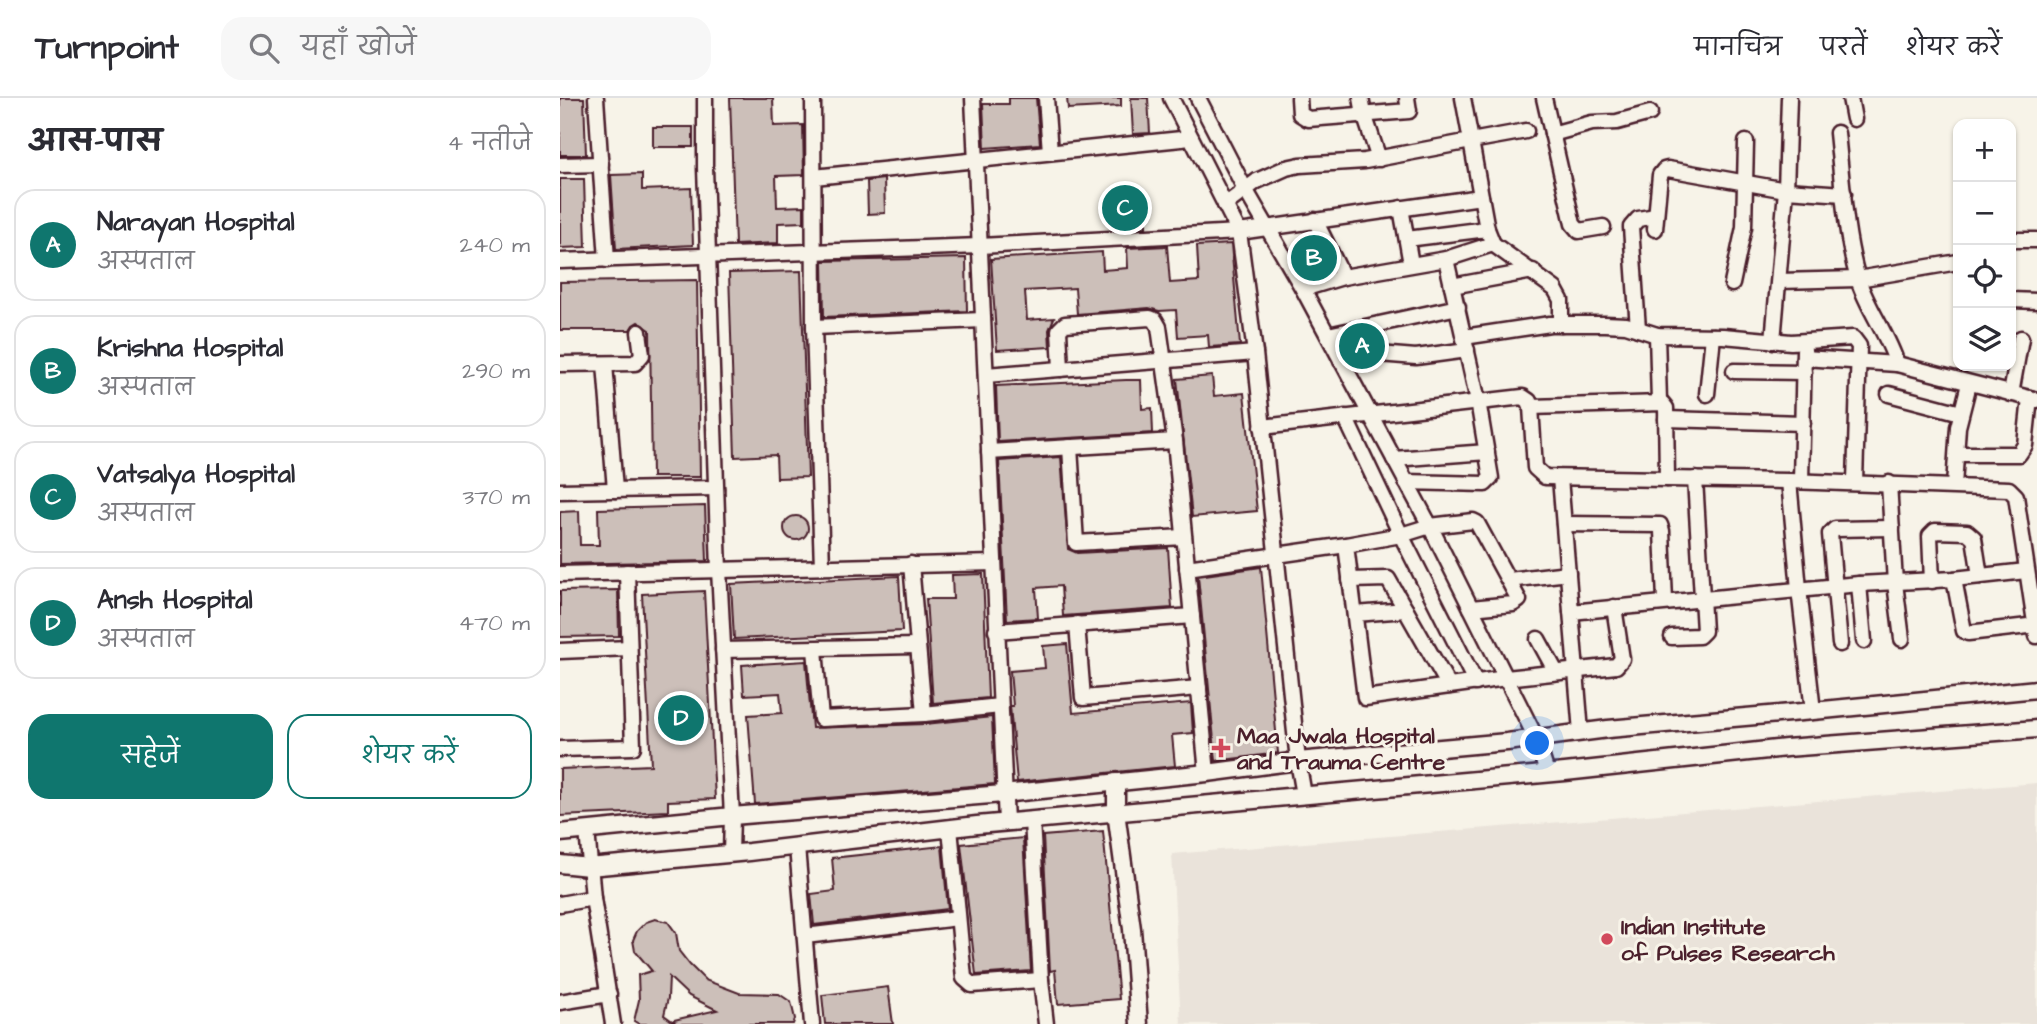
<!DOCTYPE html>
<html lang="hi">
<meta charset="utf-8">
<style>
body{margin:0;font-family:"Architects Daughter","Playpen Sans Deva",sans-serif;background:#f7f7f7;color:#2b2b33}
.controls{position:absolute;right:21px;top:21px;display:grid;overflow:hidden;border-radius:14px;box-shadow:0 2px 5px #0004}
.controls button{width:63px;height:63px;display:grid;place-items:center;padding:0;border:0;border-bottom:2px solid #e1e1e2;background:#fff;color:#2b2b33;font:35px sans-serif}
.you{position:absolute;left:978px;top:646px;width:24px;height:24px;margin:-18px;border:5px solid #fff;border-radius:50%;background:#1a73e8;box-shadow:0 0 0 10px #1a73e833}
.badge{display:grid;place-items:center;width:46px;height:46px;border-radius:50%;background:#0f766e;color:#fff;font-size:23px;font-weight:700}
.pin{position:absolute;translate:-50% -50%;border:4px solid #fff;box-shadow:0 2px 7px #0006}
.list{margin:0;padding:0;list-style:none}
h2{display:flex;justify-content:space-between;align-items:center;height:91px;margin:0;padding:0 28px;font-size:30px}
h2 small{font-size:23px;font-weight:400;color:#7c7c81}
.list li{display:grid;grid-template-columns:46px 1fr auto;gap:21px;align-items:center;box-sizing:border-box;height:112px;margin:0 14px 14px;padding:0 14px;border:2px solid #e1e1e2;border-radius:21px}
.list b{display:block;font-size:26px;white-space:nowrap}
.list p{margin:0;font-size:23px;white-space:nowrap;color:#7c7c81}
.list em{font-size:23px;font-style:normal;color:#7c7c81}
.actions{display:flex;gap:14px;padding:21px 28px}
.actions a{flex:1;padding:16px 0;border:2px solid #0f766e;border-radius:21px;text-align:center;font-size:24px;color:#0f766e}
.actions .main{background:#0f766e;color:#fff}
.icon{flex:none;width:38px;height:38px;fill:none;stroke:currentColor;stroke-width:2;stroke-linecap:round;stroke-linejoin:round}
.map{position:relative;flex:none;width:1477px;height:926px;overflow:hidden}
header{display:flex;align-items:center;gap:42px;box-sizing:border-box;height:98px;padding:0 35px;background:#fff;border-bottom:2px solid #e1e1e2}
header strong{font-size:33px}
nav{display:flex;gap:38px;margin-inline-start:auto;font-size:24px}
.search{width:490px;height:63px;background:#f7f7f7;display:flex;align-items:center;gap:18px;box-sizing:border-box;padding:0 24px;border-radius:21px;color:#7c7c81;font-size:26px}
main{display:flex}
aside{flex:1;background:#fff}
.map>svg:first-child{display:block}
.built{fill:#eae3da}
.building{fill:#ccbfb9;stroke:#4a1f2b;stroke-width:2;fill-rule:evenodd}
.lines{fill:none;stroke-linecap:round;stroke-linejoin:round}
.minor-casing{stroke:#4a1f2b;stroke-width:19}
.tertiary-casing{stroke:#4a1f2b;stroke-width:21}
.minor{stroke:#f7f3e8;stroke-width:14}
.tertiary{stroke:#f7f3e8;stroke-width:16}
.poi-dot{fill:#d1495b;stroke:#f7f3e8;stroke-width:2.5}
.labels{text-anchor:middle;stroke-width:6;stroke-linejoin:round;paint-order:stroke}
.poi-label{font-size:23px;font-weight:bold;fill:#4a1f2b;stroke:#f7f3e8;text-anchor:start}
</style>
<header>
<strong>Turnpoint</strong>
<div class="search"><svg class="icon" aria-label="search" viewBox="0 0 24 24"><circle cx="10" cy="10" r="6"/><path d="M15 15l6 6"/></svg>यहाँ खोजें</div>
<nav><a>मानचित्र</a><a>परतें</a><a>शेयर करें</a></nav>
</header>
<main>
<aside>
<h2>आस-पास<small>4 नतीजे</small></h2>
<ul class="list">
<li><span class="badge">A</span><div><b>Narayan Hospital</b><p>अस्पताल</p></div><em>240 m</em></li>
<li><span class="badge">B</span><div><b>Krishna Hospital</b><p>अस्पताल</p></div><em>290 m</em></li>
<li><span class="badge">C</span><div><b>Vatsalya Hospital</b><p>अस्पताल</p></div><em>370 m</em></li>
<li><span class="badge">D</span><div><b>Ansh Hospital</b><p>अस्पताल</p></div><em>470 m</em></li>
</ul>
<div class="actions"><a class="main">सहेजें</a><a>शेयर करें</a></div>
</aside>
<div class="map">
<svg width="1477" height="926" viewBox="0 0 1477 926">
<rect width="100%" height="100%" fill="#f7f3e8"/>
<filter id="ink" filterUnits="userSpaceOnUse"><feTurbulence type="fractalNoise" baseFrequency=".0143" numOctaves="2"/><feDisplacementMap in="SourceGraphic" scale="14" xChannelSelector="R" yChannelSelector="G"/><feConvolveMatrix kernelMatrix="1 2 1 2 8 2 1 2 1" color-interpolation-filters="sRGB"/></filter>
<g filter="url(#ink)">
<path class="built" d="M1477,685v241h-856l-9,-170z"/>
<g class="building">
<path d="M0,0h24l2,57h-26z"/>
<path d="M170,0h43l1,28 29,-1 1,50 -28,1 1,31 27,-1v16l-26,1v20l-43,2z"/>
<path d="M449,0h27l4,46 -55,4 -2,-44h26z"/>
<path d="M507,0h54v8l-53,3z"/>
<path d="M571,0h17l2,35 -17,1z"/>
<rect x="93" y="29" width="40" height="20"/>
<path d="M82,76v16l49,-2 2,57 -77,4 -5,-74z"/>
<path d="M0,81h24l2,68 -26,1z"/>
<path d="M324,81l1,34 -17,1 -1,-33z"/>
<path d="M585,97l1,32 -34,2 -1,-33z"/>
<path d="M671,146l9,101 -31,2 -1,-12 -30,2 -2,-27 -17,1 -10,-3 -72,6 -2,-26 -50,3 2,29 27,-2 -5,12 1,17 -53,3 -6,-91 111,-7 1,18 25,-2 -1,-20 40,-2 3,37 29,-2 -2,-35z"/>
<path d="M406,160l1,53 -143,6 -1,-56z"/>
<path d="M241,173l7,206 -31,1 -1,-23 -41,2 -6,-184z"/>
<path d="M137,182l3,197h-48l-2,-147 -12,-8 -5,3 -3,5h-70v-48z"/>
<path d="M814,237l2,10 -16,3 -1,-10z"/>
<path d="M652,278l2,20 30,-3 13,118 -65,6 -15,-138z"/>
<path d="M566,282h15l1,29 10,-1 1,25 -155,9 -2,-56z"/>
<path d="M501,359l7,92 9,4 91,-5 4,60 -109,8 -2,-30 -25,2 2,30 -31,2 -8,-159z"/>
<path d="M145,408l2,55 -147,3v-52l19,-1 1,34h19l-1,-36z"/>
<circle cx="236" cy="430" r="12"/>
<path d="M701,469l17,186 -62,8 -18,-185z"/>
<path d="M423,476l5,124 -55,5 -7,-104h27l-1,-24z"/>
<path d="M339,478l3,55 -168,8 -3,-55z"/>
<path d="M58,492l1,46 -59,1v-46z"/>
<path d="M144,493l11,208 -47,2v10l-108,5v-47l91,-4 -9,-171z"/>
<path d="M507,546l6,69 118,-10 2,30 -21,2 3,31 -158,16 -7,-76h3l-3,-35 35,-3 -2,-22z"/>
<path d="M246,563l6,67 113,-4 67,-7 3,67 -240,20 -7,-89 34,-2 -2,-20 -36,2 -2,-30z"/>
<path d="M543,733l16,168 -61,5 -3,-34 -5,1 -7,-135z"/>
<path d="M463,740l8,133 -55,4 -15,-131z"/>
<path d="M382,748l6,63 -134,16 -3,-31 24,-3 -3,-33z"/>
<path d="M95,821l13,3 8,11 3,18 11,14 15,15 34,13 40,1 12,8 4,17 -2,5h-154l-5,-3 5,-21 -1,-25 14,-4 -17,-20 -2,-11 4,-9 9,-9zM109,879l20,19 28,14 -43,10 1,3 -11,-8 4,-17z"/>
<path d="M328,889l5,37h-68l-3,-29z"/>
</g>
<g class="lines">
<defs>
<g id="minor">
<path d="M36,0l11,162"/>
<path d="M145,0v70l14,402 13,246 -1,38"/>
<path d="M253,0l1,229 8,240"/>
<path d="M413,0l33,724"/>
<path d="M486,0l4,54"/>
<path d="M611,0l68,134 16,121 43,408 6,34"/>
<path d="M638,0l47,91 58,100 127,237 106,212 11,35"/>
<path d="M739,0l1,16 8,5 101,-8 -2,-13"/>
<path d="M801,0l3,16 15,45"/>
<path d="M984,0l29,126 6,7 24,-4"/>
<path d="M1290,0l4,21"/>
<path d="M1277,35c5,46 8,105 22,149 10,29 29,53 38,82"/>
<path d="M992,36l40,-11 25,-1 33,-9"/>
<path d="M0,67l41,-1"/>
<path d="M254,79l377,-39"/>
<path d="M665,107l32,-24 29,-13 14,-3 65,-4 106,-20 -8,-43"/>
<path d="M841,110l10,56"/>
<path d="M755,122l28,57"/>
<path d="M1095,131l5,-54 4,-5 4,-1 118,21 58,4"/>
<path d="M847,141l80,-10"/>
<path d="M1451,142h26"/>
<path d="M933,146l62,45 6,11v24"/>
<path d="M0,163l420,-15 259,-14 242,-35"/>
<path d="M1219,183l79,-2 100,-17"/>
<path d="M1172,186l12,-57 2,-85"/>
<path d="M892,188l81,-15"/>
<path d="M743,191l40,-12 103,-18 47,-15 -6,-15 -16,-88 55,-10"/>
<path d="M1451,202l26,1"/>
<path d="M254,229l169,-7"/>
<path d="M1078,231l-7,-102 7,-8 18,-3"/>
<path d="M768,237l130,-28"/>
<path d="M1097,237l2,66"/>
<path d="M904,239l86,-13h55l21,1 31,10 66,1 68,6 62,-4 6,8 -4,136"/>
<path d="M1213,243l13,-151 3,-92"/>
<path d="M1244,260l93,6 140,36"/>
<path d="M781,263l38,-7 37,3 51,-7"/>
<path d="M0,266l75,-1 7,-8 -3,-23"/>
<path d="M45,266l10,126"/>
<path d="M501,271l-2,-39 6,-6 85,-6 5,2 4,7 16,114 32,332"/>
<path d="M1174,273l70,1"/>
<path d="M426,277l269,-22"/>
<path d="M1147,296l6,-58"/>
<path d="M1329,296l72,19"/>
<path d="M1451,296l10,-56"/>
<path d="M971,309l131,-4 4,5 1,71"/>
<path d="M785,319l56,118 75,148"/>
<path d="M1106,321l137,4"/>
<path d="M702,329l261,-30 6,4 2,6 4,61 10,9 244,4 220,8 7,7 21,140"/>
<path d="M510,349l6,96 108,-6"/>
<path d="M429,354l186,-11"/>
<path d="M1397,356h62l6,-9 5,-47"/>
<path d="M834,361l93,-7"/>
<path d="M1000,380l21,254"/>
<path d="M1229,383l10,108 14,122"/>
<path d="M1241,383l3,-131"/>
<path d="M846,384l79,2 6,-6 -13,-77 -32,-142"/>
<path d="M1329,385l6,100 7,56"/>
<path d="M1394,388l4,-59 11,-43"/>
<path d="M0,393l156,-3"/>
<path d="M1004,426l96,1 2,6 3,70"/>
<path d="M351,466l13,150"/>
<path d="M627,470l159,-23"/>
<path d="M0,476l434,-11"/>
<path d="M1394,481l10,52 4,2 69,-8"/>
<path d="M790,482l38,-1 61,107"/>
<path d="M949,482l59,-7"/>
<path d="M1372,483l-2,-45 5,-5 32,1 7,6 6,38"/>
<path d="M1299,486l5,57"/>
<path d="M911,510l42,-4 6,-4 -42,-77 -4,-2 -43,5 -29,9 -55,10 19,153 141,-20 110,-12 6,-7 -8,-52"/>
<path d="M1011,514l288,-28 95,-5 72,-8"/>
<path d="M795,516l51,-4"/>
<path d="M517,526l6,74 116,-10"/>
<path d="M436,533l196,-15"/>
<path d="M1112,539l27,-1 5,-5 -9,-152"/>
<path d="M978,541l18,33"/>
<path d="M1280,546l-10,-110 5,-5 57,-1"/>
<path d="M255,551l6,70 103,-5 76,-8"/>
<path d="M163,552l193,-4"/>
<path d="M0,553l69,-3"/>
<path d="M0,651l73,-2 -6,-175"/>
<path d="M472,722l9,160 5,44"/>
<path d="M390,730l14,150 8,7 69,-5"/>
<path d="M27,732l6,68 20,126"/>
<path d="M237,749l15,177"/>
<path d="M0,806l33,-6"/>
<path d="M245,838l153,-18"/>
<path d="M0,904l49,-8"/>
</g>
<g id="tertiary">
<path d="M556,684v30l16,117 7,95"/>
<path d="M0,735l172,-17 271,-22 204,-21 91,-12 209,-19 101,-13 205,-18 224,-22"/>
<path d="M0,766l29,3 160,-15 228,-27 588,-53 221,-24 251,-19"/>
</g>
</defs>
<use href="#minor" class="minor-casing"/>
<use href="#tertiary" class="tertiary-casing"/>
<use href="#minor" class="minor"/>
<use href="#tertiary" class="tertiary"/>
</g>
</g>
<g class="poi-dot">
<path d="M657.5 639.5h7v7h7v7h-7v7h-7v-7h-7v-7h7z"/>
<circle cx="1047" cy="841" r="7"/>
</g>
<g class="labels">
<g class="poi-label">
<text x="677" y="645">Maa Jwala Hospital<tspan x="677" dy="26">and Trauma Centre</tspan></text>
<text x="1061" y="836">Indian Institute<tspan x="1061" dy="26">of Pulses Research</tspan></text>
</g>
</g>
</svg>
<div class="controls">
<button>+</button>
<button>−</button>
<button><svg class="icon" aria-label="locate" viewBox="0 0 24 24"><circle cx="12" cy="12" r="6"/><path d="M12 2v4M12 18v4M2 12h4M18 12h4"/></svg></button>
<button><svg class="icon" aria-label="layers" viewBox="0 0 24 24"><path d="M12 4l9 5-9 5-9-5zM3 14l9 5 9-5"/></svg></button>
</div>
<div class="you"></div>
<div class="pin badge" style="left:802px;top:248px">A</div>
<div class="pin badge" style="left:754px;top:160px">B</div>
<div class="pin badge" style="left:565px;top:110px">C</div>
<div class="pin badge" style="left:121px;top:620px">D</div>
</div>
</main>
